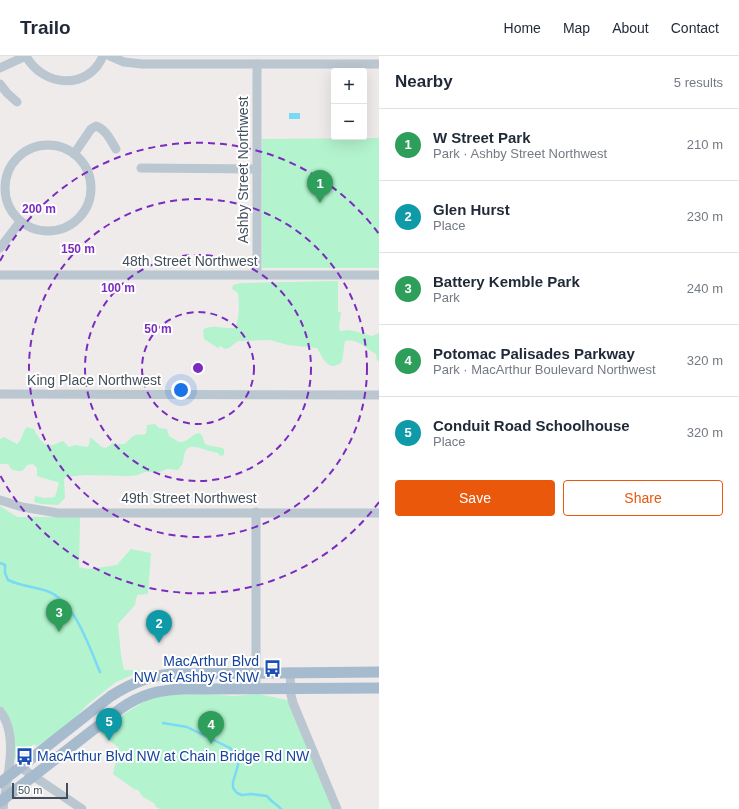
<!DOCTYPE html>
<meta charset="utf-8">
<style>
body{margin:0;font-family:Helvetica,sans-serif;background:#f6f6f7;color:#1f2937}
.controls{position:absolute;right:12px;top:12px;display:grid;overflow:hidden;border-radius:4px;box-shadow:0 4px 16px #0002}
.controls button{width:36px;height:36px;display:grid;place-items:center;padding:0;border:0;border-bottom:1px solid #e0e1e3;background:#fff;color:#1f2937;font:20px sans-serif}
.scale{position:absolute;left:12px;bottom:10px;width:56px;box-sizing:border-box;padding-left:4px;border:2px solid #424f5b;border-top:0;font-size:11px;line-height:14px;white-space:nowrap;color:#424f5b;-webkit-text-stroke:3px #fff;paint-order:stroke}
.you{position:absolute;left:181px;top:334px;width:14px;height:14px;margin:-10px;border:3px solid #fff;border-radius:50%;background:#1a73e8;box-shadow:0 0 0 6px #1a73e833}
.badge{display:grid;place-items:center;width:26px;height:26px;border-radius:50%;background:#ea580c;color:#fff;font-size:13px;font-weight:700}
.pin{position:absolute;translate:-50% -33px;filter:drop-shadow(0 1px 2px #0008)}
.pin::after{content:'';position:absolute;top:21px;width:14px;height:12px;background:inherit;clip-path:polygon(0 0,100% 0,50% 100%)}
.list{margin:0;padding:0;list-style:none}
h2{display:flex;justify-content:space-between;align-items:center;height:52px;margin:0;padding:0 16px;font-size:17px}
h2 small{font-size:13px;font-weight:400;color:#747a83}
.list li{display:grid;grid-template-columns:26px 1fr auto;gap:12px;align-items:center;box-sizing:border-box;height:72px;padding:0 16px;border-top:1px solid #e0e1e3}
.list b{display:block;font-size:15px;white-space:nowrap}
.list p{margin:0;font-size:13px;white-space:nowrap;color:#747a83}
.list em{font-size:13px;font-style:normal;color:#747a83}
.actions{display:flex;gap:8px;padding:12px 16px}
.actions a{flex:1;padding:9px 0;border:1px solid #ea580c;border-radius:4px;text-align:center;font-size:14px;color:#ea580c}
.actions .main{background:#ea580c;color:#fff}
.map{position:relative;flex:none;width:379px;height:753px;overflow:hidden}
header{display:flex;align-items:center;gap:24px;box-sizing:border-box;height:56px;padding:0 20px;background:#fff;border-bottom:1px solid #e0e1e3}
header strong{font-size:19px}
nav{display:flex;gap:22px;margin-inline-start:auto;font-size:14px}
main{display:flex}
aside{flex:1;background:#fff}
.map>svg:first-child{display:block}
.green{fill:#b3f3cd}
.water{fill:#7adaf6}
.lines{fill:none;stroke-linecap:round;stroke-linejoin:round}
.stream{stroke:#7adaf6;stroke-width:2.5}
.minor{stroke:#bac6d0;stroke-width:9}
.major{stroke:#a7bbcf;stroke-width:11}
.ring{fill:none;stroke:#7b2cbf;stroke-width:2;stroke-dasharray:7 5}
.labels{text-anchor:middle;stroke-width:4;stroke-linejoin:round;paint-order:stroke}
.street-label{font-size:14px;fill:#424f5b;stroke:#fff}
.transit-label{font-size:14px;fill:#164399;stroke:#fff;text-anchor:end}
.centre{fill:#7b2cbf;stroke:#fff;stroke-width:2}
.ring-label{font-size:12px;text-anchor:middle;font-weight:bold;fill:#7b2cbf;stroke:#fff;stroke-width:4;stroke-linejoin:round;paint-order:stroke}
</style>
<header>
<strong>Trailo</strong>
<nav><a>Home</a><a>Map</a><a>About</a><a>Contact</a></nav>
</header>
<main>
<div class="map">
<svg width="379" height="753" viewBox="0 0 379 753">
<rect width="100%" height="100%" fill="#efebeb"/>
<g class="green">
<path d="M379,82v130h-117v-129z"/>
<path d="M338,225v31h3l-2,15 1,4 10,-1 22,6 7,-3v29l-2,-2 -1,-6c-11,-6 -18,-16 -31,-13 -1,4 -2,18 -3,20 -1,2 -2,3 -5,4 -10,5 -16,-10 -20,-17l-29,-3 -18,-5 -32,1 -9,7 -4,1 -5,-3 -2,2 -14,-9 -1,-9c9,-7 22,0 32,-2 5,-11 4,-24 3,-35l-6,-4 1,-4 9,-2z"/>
<path d="M155,368l4,4 8,1 2,7 10,6c9,1 12,-8 20,-9l3,2 3,9c6,3 13,2 19,5v6l-4,1 -2,-3c-3,-1 -6,-1 -9,-2 -7,-2 -20,-9 -24,1 -3,10 1,8 -7,18l-11,-1 -8,3h-14l-7,3 -8,1 -45,-1 -19,2 -2,2 1,19 -7,7 -17,-1 -7,-2 1,-6 10,2 10,-1 4,-14 -2,-1 -20,-6v-8l-4,-4 -6,1c-5,8 -8,7 -16,4l-3,-5h-8v-25l4,-2 13,7c6,-5 5,-12 10,-17l7,2c3,7 10,19 19,16 4,-1 6,-3 10,-4l6,6 7,-2 11,2 2,-2 1,-8 12,10 4,1 7,-5c18,4 11,-3 23,-8 3,-1 7,0 10,-1l1,-9z"/>
<path d="M0,450l17,11h63l-1,50 10,2 28,-4 14,-16 20,4 -3,41 -11,1 -2,10 -17,19 3,31 3,15h20l-28,12 -28,22 -19,20 -32,22 -3,-2 -20,16 -9,-50 -5,-4z"/>
<path d="M208,638l25,2 25,-2 34,7 45,108h-177l-4,-2 -2,-4 -11,-6 -5,-7 -4,-1 -21,-15 3,-13 -3,-5 1,-4 5,-4 -20,-16 25,-18 26,-16 24,-3z"/>
</g>
<rect class="water" x="289" y="57" width="11" height="6"/>
<g class="lines">
<g class="stream">
<path d="M0,507l5,2v8l3,7c13,6 26,7 39,11 28,10 42,56 53,81"/>
<path d="M163,667l24,4 43,21 8,8v9l-5,17v6l4,5 5,2 9,-1 16,2c4,6 10,8 14,13"/>
</g>
<g class="minor">
<path d="M26,0c17,31 62,35 77,0"/>
<path d="M110,0l14,6 18,2h237"/>
<path d="M0,12l26,-12"/>
<path d="M0,28l7,9 10,9"/>
<circle cx="48" cy="132" r="43"/>
<path d="M74,98l17,-25 5,-3c10,3 15,15 20,23"/>
<path d="M141,112l116,1"/>
<path d="M0,192l20,-26"/>
<path d="M0,219h379"/>
<path d="M257,219v-211"/>
<path d="M0,338l379,1"/>
<path d="M0,444l22,7 36,6h321"/>
<path d="M256,456v177"/>
<path d="M290,616l1,23 2,8 44,106"/>
<path d="M0,655c20,25 6,69 3,98"/>
<path d="M20,711l62,42"/>
</g>
<g class="major">
<path d="M0,727l111,-87c19,-12 39,-21 61,-22l207,-2"/>
<path d="M0,746l120,-93c21,-15 39,-19 64,-20l195,-1"/>
</g>
</g>
<g class="ring">
<circle cx="198" cy="312" r="56"/>
<circle cx="198" cy="312" r="113"/>
<circle cx="198" cy="312" r="169"/>
<path d="M379 446A225 225 0 0 1 0 419M0 205A225 225 0 0 1 379 178"/>
</g>
<defs>
<symbol id="bus-bare" viewBox="-9 -9 18 18"><path d="M-5-6H5V4H4V6H2V4H-2V6H-4V4H-5ZM-3.5-4V0h7V-4ZM-3.5 1.2v1.5H-2V1.2ZM2 1.2v1.5H3.5V1.2Z" fill="#1a4fb4" stroke="#fff" stroke-width="2.5" paint-order="stroke"/></symbol>
</defs>
<g fill-rule="evenodd">
<use href="#bus-bare" x="260" y="600" width="25" height="25"/>
<use href="#bus-bare" x="12" y="688" width="25" height="25"/>
</g>
<g class="labels">
<g class="street-label">
<text transform="translate(243 114) rotate(-90)" y="5">Ashby Street Northwest</text>
<text x="190" y="210">48th Street Northwest</text>
<text x="94" y="329">King Place Northwest</text>
<text x="189" y="447">49th Street Northwest</text>
</g>
<g class="transit-label">
<text x="259" y="610">MacArthur Blvd<tspan x="259" dy="16">NW at Ashby St NW</tspan></text>
<text x="37" y="705" text-anchor="start">MacArthur Blvd NW at Chain Bridge Rd NW</text>
</g>
</g>
<circle cx="198" cy="312" r="6" class="centre"/>
<g class="ring-label">
<text x="39" y="157">200 m</text>
<text x="78" y="197">150 m</text>
<text x="118" y="236">100 m</text>
<text x="158" y="277">50 m</text>
</g>
</svg>
<div class="controls">
<button>+</button>
<button>−</button>
</div>
<div class="scale">50 m</div>
<div class="you"></div>
<div class="pin badge" style="left:320px;top:147px;background:#2e9e5b">1</div>
<div class="pin badge" style="left:159px;top:587px;background:#0f9aa8">2</div>
<div class="pin badge" style="left:59px;top:576px;background:#2e9e5b">3</div>
<div class="pin badge" style="left:211px;top:688px;background:#2e9e5b">4</div>
<div class="pin badge" style="left:109px;top:685px;background:#0f9aa8">5</div>
</div>
<aside>
<h2>Nearby<small>5 results</small></h2>
<ul class="list">
<li><span class="badge" style="background:#2e9e5b">1</span><div><b>W Street Park</b><p>Park · Ashby Street Northwest</p></div><em>210 m</em></li>
<li><span class="badge" style="background:#0f9aa8">2</span><div><b>Glen Hurst</b><p>Place</p></div><em>230 m</em></li>
<li><span class="badge" style="background:#2e9e5b">3</span><div><b>Battery Kemble Park</b><p>Park</p></div><em>240 m</em></li>
<li><span class="badge" style="background:#2e9e5b">4</span><div><b>Potomac Palisades Parkway</b><p>Park · MacArthur Boulevard Northwest</p></div><em>320 m</em></li>
<li><span class="badge" style="background:#0f9aa8">5</span><div><b>Conduit Road Schoolhouse</b><p>Place</p></div><em>320 m</em></li>
</ul>
<div class="actions"><a class="main">Save</a><a>Share</a></div>
</aside>
</main>
